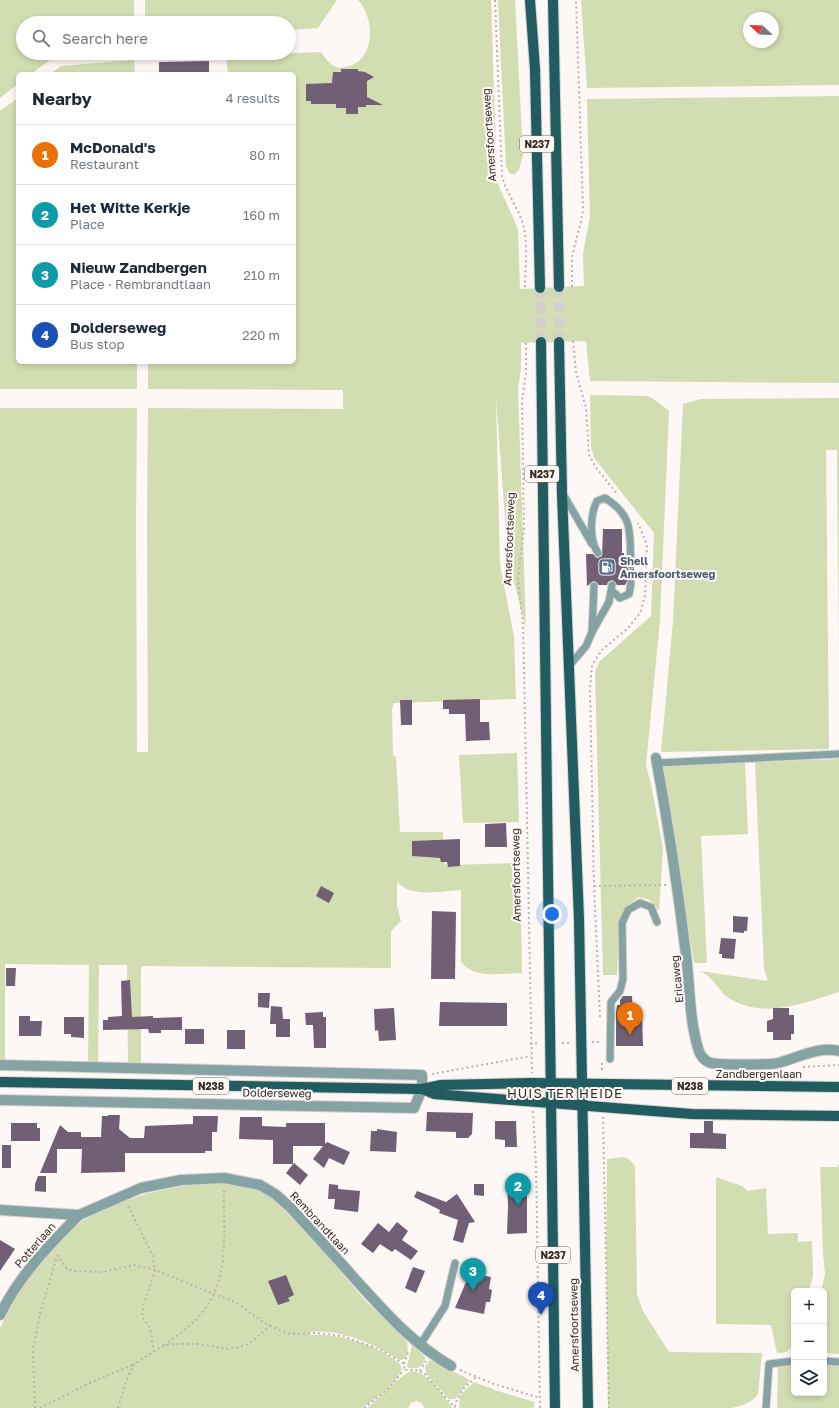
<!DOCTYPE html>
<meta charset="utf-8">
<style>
body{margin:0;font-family:"Golos Text",sans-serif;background:#f6f6f7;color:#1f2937}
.controls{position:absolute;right:12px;bottom:12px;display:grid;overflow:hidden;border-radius:6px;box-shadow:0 2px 6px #0003}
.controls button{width:36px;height:36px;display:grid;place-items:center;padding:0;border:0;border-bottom:1px solid #e0e1e3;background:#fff;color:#1f2937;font:20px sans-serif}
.compass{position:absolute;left:743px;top:12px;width:36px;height:36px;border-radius:50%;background:#fff;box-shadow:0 2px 6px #0003;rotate:293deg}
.you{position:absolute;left:552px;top:914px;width:14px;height:14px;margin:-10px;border:3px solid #fff;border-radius:50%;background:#1a73e8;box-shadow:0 0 0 6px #1a73e833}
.badge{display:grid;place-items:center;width:26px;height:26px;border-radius:50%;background:#6d38af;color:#fff;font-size:13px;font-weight:700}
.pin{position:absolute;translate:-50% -33px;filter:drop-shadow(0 1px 2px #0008)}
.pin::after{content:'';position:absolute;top:21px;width:14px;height:12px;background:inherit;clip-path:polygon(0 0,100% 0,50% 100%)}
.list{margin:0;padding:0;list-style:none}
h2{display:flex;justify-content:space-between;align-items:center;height:52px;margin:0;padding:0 16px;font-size:17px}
h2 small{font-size:13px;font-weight:400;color:#747a83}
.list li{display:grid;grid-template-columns:26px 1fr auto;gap:12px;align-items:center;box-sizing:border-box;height:60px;padding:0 16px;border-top:1px solid #e0e1e3}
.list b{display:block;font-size:15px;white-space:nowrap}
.list p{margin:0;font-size:13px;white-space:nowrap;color:#747a83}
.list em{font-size:13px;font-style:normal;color:#747a83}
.icon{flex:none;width:22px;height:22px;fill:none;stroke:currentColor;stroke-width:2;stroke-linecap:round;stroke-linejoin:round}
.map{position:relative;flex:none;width:839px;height:1408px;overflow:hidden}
.search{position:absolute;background:#fff;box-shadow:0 2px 6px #0003;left:16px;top:16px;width:280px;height:44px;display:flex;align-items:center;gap:10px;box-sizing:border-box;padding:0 14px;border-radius:22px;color:#747a83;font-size:15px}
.panel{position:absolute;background:#fff;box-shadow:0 2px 6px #0003;left:16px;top:72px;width:280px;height:292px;border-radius:6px}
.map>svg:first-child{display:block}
.green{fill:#d3ddb2;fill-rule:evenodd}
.building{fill:#716075}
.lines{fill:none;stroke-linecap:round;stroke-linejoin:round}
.primary-tunnel{stroke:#d5cecc;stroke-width:10;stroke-dasharray:10 5;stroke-linecap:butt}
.service-casing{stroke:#d9d2d0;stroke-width:9}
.minor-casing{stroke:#d9d2d0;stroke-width:12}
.primary-casing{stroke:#d9d2d0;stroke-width:12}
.path{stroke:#bab3b0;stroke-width:2;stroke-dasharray:2 3;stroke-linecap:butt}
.service{stroke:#86a3a4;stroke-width:7}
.minor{stroke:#86a3a4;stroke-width:10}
.primary{stroke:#215c60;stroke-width:10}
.labels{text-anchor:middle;stroke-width:4;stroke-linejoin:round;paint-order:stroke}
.shield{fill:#fdf7f5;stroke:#726965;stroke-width:1}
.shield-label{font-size:10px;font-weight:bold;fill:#372c27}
.street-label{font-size:11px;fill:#372c27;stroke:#fdf7f5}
.service-label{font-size:11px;font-weight:bold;fill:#4e5e75;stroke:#fdf7f5;text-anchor:start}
.quarter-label{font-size:13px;letter-spacing:1px;fill:#372c27;stroke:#fdf7f5}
</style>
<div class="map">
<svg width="839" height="1408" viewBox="0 0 839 1408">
<rect width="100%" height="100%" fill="#fdf7f5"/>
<g class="green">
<path d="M0,0h134v23h-111v30h65l-31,2 -26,19h-13v10l-18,14z"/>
<path d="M145,0h192l-19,28 -29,2v-7h-144z"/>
<path d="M358,0h133l6,182 21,47 2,60 64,-3 -1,-33 7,-36 -3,-118 252,-3v287l-249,-2 -4,-40 -65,2v26l-3,20 8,239 -18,-70 -12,-160 4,166 14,73 2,62 -122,4 -2,6 1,46 3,2 4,75h43l1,31 3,2 73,-2 2,110c-19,0 -50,7 -61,-12v-71c-19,1 -50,8 -64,-8v24l4,15 -10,10v37l-250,-2v98h-13l-1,-99h-28l-1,98h-10l1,-98 -84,-1v97h-5v-653h137l-1,113 1,231h11l-1,-231 1,-113 195,1v-19l-195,-1v-27h146v-288h-66l-2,-18 95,-4c3,5 8,11 13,14 6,3 13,1 18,-1 24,-10 22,-48 6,-65z"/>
<path d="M498,0h17l8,155 -4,15 -4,4h-5l-4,-8z"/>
<path d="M581,0h258v85l-252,3zM749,18h24v24h-24z"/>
<path d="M134,60l1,14h-85l11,-8z"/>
<path d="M18,98v264h119v27h-137v-278z"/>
<path d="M590,395l57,1 5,2 17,13 -9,209 -14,145 5,19 12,64 -4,63 -9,-11 -11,-3 -13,9 -7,16 -2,53h-14l-8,-303 4,-10 52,-46 3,-83 -60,-75 -3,-11z"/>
<path d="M839,398v253l-2,-201h-11l3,299 -168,3 12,-131 10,-217 18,-5z"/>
<path d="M517,753l2,69 -56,1 -4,-68z"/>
<path d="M839,759v233c-35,11 -76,28 -110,6 -12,-8 -14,-20 -29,-27l68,10 -4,-12 -9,-207z"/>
<path d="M745,762l3,72 -47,2 6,127h-13l-32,-197 3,-2z"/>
<path d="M624,1157l6,3 5,6 2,128 6,17 26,41 93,1 -4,41c-6,9 -16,11 -26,14h-124l-2,-167 1,-82z"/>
<path d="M839,1164v190l-15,-1v-62h-3l4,-17 -2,-21 -3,-86h17z"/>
<path d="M716,1177l26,9 6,5 18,-3 2,46 30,-1v9l14,-1 1,35 -4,15h-15c0,12 4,51 -5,59 -3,3 -9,3 -12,3l-6,-28 -55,-1z"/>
<path d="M191,1184c20,0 41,-2 61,4 42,14 89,90 122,121 11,11 22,21 33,32l1,12 -4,6 -4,1c-28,-16 -57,-31 -90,-28l-1,3c29,-2 69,10 91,29l2,5c-6,16 -26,30 -40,39h-362v-80l14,-29 33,-44 31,-31 21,-14 46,-16z"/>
<path d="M412,1345l13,12c0,10 -8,12 -16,11l-2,-2z"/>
<path d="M430,1360l40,20 -15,19h-6l-23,-25 -1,-7z"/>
<path d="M782,1364l12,1v28h30v-28h15v43h-62l1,-42z"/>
<path d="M412,1371c17,2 31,23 40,37h-27l-4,-5 -5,-2 -5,2 -3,5h-41c11,-8 35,-35 45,-37z"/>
<path d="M474,1382l24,9 36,11v6h-75l1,-13z"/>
</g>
<g class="building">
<path d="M209,61v13h-50v-12z"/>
<path d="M341,69h17v2l7,1 9,5 -7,4v16l16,8h-17v2h-8v7h-12v-6h-10v-4h-25v-3h-5v-17l26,-1 1,-11h8z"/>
<path d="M603,529h19v24h2l1,12 4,5 5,-2 1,12 -6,-2 -4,7h-8l-5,-5 -4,2 -1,3h-8l-5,-4 -7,5 -1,-32h7l4,4 5,-2z"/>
<path d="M480,699v23h9l1,18 -24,1 -1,-27h-16v-5h-6v-9z"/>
<path d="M400,700h12v25h-11z"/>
<path d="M506,823l1,24h-22v-23z"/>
<path d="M460,839v27l-12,1 -1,-5h-6l-1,-4 -28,-2v-15z"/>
<path d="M321,886l13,7 -5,10 -13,-7z"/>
<path d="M432,911l24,1 -1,67h-24z"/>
<path d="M733,916l15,1 -1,14h-3v2l-11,-1z"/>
<path d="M721,938l15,1 -2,20 -12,-1v-4h-3z"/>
<path d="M6,968h10l-1,18h-9z"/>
<path d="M130,980l2,37 21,-1v2l29,-1v13h-21v3h-12l-1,-4 -45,1v-10h5v-3l14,-1 -1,-35z"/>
<path d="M258,993h12l-1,15 -11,-1z"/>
<path d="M623,996h9l1,17h9l1,33h-27v-33l1,-8h3v-5z"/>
<path d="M440,1002l67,1v23h-68z"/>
<path d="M271,1006l11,1 1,12h7v18h-14v-13h-6z"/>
<path d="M394,1008l2,32 -17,1 -1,-11 -3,1 -1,-22z"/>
<path d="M773,1008h16v7h5v19h-3v6h-18v-8h-6v-11l6,-2z"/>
<path d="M323,1012v5h3v31h-12l-1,-23h-7l-1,-12z"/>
<path d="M19,1016h11v5h12l-1,15h-22z"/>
<path d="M64,1017h20v21l-13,-1v-3h-7z"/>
<rect x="185" y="1029" width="19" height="15"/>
<rect x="227" y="1030" width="18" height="19"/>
<path d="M427,1112l46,1 -1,21 -4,4h-12v-6l-30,-1z"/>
<path d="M108,1115h12l-1,14 11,9h14l1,-12 48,-2v-8h25l-1,16h-5v19h-7v2h-80v19l-44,1 1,-24h-25v24h-17l20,-48 8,7h13v5h20l1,-21h6z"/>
<path d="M240,1117h22v9l24,1v-4h39v21l2,-2 23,10 -6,13 -15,-7 -5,10 -11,-9 10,-13h-30v18h-20v-24l-34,-1z"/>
<path d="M495,1121h21l1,26h-12v-7l-10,-1z"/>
<path d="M704,1121h9v12l13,1v15l-36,-1v-15h14z"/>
<path d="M11,1123h26v5h3v13h-29z"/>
<path d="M377,1129l20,3 -1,20 -26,-1 1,-20h6z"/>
<rect x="2" y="1145" width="9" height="23"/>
<path d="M294,1163l14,12 -8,10 -14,-12z"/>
<path d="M38,1176h8v16l-11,-1v-7z"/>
<path d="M507,1181h20v52l-20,1 1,-28z"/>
<path d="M329,1184l9,1v4l22,2 -2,21 -24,-3 1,-10h-7z"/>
<path d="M474,1184h10v12l-10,-1z"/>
<path d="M417,1191l29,11 11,-8 18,28 -6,1 -6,20 -10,-3 5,-20 -19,-7 1,-3 -26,-13z"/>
<path d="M397,1222l11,9 -6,9 16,11 -7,9 -16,-11 -3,3 -12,-8 -7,9 -12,-9 17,-21 11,9z"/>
<path d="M0,1240l15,9 -15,22z"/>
<path d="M413,1267l12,4 -9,22 -11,-5z"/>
<path d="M476,1274l15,3 -2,12 3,1 -2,12h-4l-2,12 -29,-6 14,-33 6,2z"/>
<path d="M286,1275l8,20 -6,3 2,3 -12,4 -10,-24z"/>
</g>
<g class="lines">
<g class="primary-tunnel">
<path d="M559,287v55"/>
<path d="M540,288l1,54"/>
</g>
<defs>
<g id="service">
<path d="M563,494l29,50"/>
<path d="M598,553c-9,-13 -8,-38 -1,-52l8,-3c30,19 24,35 26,67"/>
<path d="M612,591l8,7 9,-4 2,-11"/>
<path d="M592,632l17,-30 3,-17"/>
<path d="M569,666l17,-20 6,-14 2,-46"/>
<path d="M657,763l182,-9"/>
<path d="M610,1059l1,-57 9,-11 3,-12 -1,-56 6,-13 12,-7 11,4 6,15"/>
<path d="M420,1345l25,-39 10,-43"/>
<path d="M824,1361l15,1"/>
<path d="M766,1408l3,-44 25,-3"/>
</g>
<g id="minor">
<path d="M656,758c12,65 22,131 30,197 4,30 3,63 12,93 1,6 6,13 13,15 7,2 59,2 67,0 19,-5 41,-17 61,-12"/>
<path d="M0,1065l422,10v14l-8,19 -414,-8"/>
<path d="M0,1210l79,5 62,-27 40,-8 43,-2 36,7 15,9 15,13c22,24 44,48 66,73 29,32 57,64 95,86"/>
<path d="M0,1315c19,-39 48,-69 79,-100"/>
</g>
<g id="primary">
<path d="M530,0l5,69 5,219"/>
<path d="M553,0l6,287"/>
<path d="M541,342l14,1066"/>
<path d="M559,342l3,152 17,425 9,489"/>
<path d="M0,1082l422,7 19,-4 91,-2 307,4"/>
<path d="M422,1089l12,5 258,20 147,2"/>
</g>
</defs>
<use href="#service" class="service-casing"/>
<use href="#minor" class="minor-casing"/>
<use href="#primary" class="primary-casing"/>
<g class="path">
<path d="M495,0l7,176c4,15 13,28 19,42 8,21 4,49 4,71"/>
<path d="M572,287v-31l9,-34 2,-13 -7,-209"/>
<path d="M573,341l3,31 10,36 3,47 8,14 21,26"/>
<path d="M526,343v29l-4,29 2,127 -6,50 5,46 1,43 8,406"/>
<path d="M594,886l72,-1"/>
<path d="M600,1017l-6,-131 -4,-197 2,-24 10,-15 26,-22 12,-15 5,-17 2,-51 -9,-22"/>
<path d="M592,1042h9"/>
<path d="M562,1043h9"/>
<path d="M530,1044l9,-1"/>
<path d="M602,1063v10"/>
<path d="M803,1067l36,-2"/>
<path d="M432,1074l99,-18"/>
<path d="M533,1111l3,53 4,244"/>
<path d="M603,1117l6,291"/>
<path d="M128,1206l25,50 2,14 -12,37 -1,10 8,11 4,24"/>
<path d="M57,1255l10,14 8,2 28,1 31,-7 21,5 82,33 26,19 21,10 7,2 25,-1 27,3 40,15 21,13v6h12l8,3 31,35"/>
<path d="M164,1345c12,-9 26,-18 36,-30 31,-35 23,-83 24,-127"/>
<path d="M404,1364l5,-14"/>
<path d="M460,1370l34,14 46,14"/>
<path d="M420,1371l6,-10"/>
<path d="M455,1407c3,-14 10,-21 22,-30"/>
<path d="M35,1408l-2,-58 7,-36 17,-58"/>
<path d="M40,1408l52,-26 41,-17"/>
<path d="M118,1408l9,-29 7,-15 29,-18 10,-2h25l30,5 10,-2 11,-3 22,-19"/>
<path d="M364,1408l24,-19 16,-19"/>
</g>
<use href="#service" class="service"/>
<use href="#minor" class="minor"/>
<use href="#primary" class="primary"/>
</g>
<defs>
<symbol id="fuel-square" viewBox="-11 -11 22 22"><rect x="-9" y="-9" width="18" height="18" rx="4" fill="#5c6f8a" stroke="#fdf7f5"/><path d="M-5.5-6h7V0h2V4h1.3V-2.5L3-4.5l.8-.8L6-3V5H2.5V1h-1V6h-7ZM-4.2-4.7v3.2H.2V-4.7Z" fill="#fff"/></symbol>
</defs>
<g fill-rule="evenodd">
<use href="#fuel-square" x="597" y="557" width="20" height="20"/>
</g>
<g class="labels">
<g class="shield">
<rect x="520" y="136" width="34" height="16" rx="3"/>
<rect x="525" y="466" width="34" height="16" rx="3"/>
<rect x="193" y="1078" width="36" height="16" rx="3"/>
<rect x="672" y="1078" width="36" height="16" rx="3"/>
<rect x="536" y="1247" width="34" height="16" rx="3"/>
</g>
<g class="shield-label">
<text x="537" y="148">N237</text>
<text x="542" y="478">N237</text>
<text x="211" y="1090">N238</text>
<text x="690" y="1090">N238</text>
<text x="553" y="1259">N237</text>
</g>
<g class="street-label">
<text transform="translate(489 135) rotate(-94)" y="4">Amersfoortseweg</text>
<text transform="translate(509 539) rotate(-88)" y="4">Amersfoortseweg</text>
<text transform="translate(516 875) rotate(-91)" y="4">Amersfoortseweg</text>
<text transform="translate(677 979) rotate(-96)" y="4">Ericaweg</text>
<text x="759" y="1078">Zandbergenlaan</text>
<text transform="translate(277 1093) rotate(1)" y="4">Dolderseweg</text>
<text transform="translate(320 1223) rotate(47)" y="4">Rembrandtlaan</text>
<text transform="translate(35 1245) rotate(-49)" y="4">Potterlaan</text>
<text transform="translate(574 1325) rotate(-91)" y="4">Amersfoortseweg</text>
</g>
<g class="service-label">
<text x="620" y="565">Shell<tspan x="620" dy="13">Amersfoortseweg</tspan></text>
</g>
<g class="quarter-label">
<text x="565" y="1098">HUIS TER HEIDE</text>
</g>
</g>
</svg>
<div class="controls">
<button>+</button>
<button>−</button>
<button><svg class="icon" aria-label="layers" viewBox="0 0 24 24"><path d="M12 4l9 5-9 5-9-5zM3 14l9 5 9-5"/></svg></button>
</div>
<svg class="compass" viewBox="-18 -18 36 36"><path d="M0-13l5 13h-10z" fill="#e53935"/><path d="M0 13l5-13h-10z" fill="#747a83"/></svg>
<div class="you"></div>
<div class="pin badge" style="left:630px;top:1035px;background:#e8710a">1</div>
<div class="pin badge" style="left:518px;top:1206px;background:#0f9aa8">2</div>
<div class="pin badge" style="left:473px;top:1291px;background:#0f9aa8">3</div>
<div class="pin badge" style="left:541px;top:1315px;background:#1a4fb4">4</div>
<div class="search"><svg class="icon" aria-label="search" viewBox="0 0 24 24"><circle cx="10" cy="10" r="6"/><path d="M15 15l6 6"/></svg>Search here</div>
<section class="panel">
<h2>Nearby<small>4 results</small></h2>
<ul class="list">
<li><span class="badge" style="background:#e8710a">1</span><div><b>McDonald's</b><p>Restaurant</p></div><em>80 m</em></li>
<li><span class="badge" style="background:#0f9aa8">2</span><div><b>Het Witte Kerkje</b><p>Place</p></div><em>160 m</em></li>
<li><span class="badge" style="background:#0f9aa8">3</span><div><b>Nieuw Zandbergen</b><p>Place · Rembrandtlaan</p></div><em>210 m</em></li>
<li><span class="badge" style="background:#1a4fb4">4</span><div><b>Dolderseweg</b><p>Bus stop</p></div><em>220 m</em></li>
</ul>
</section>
</div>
